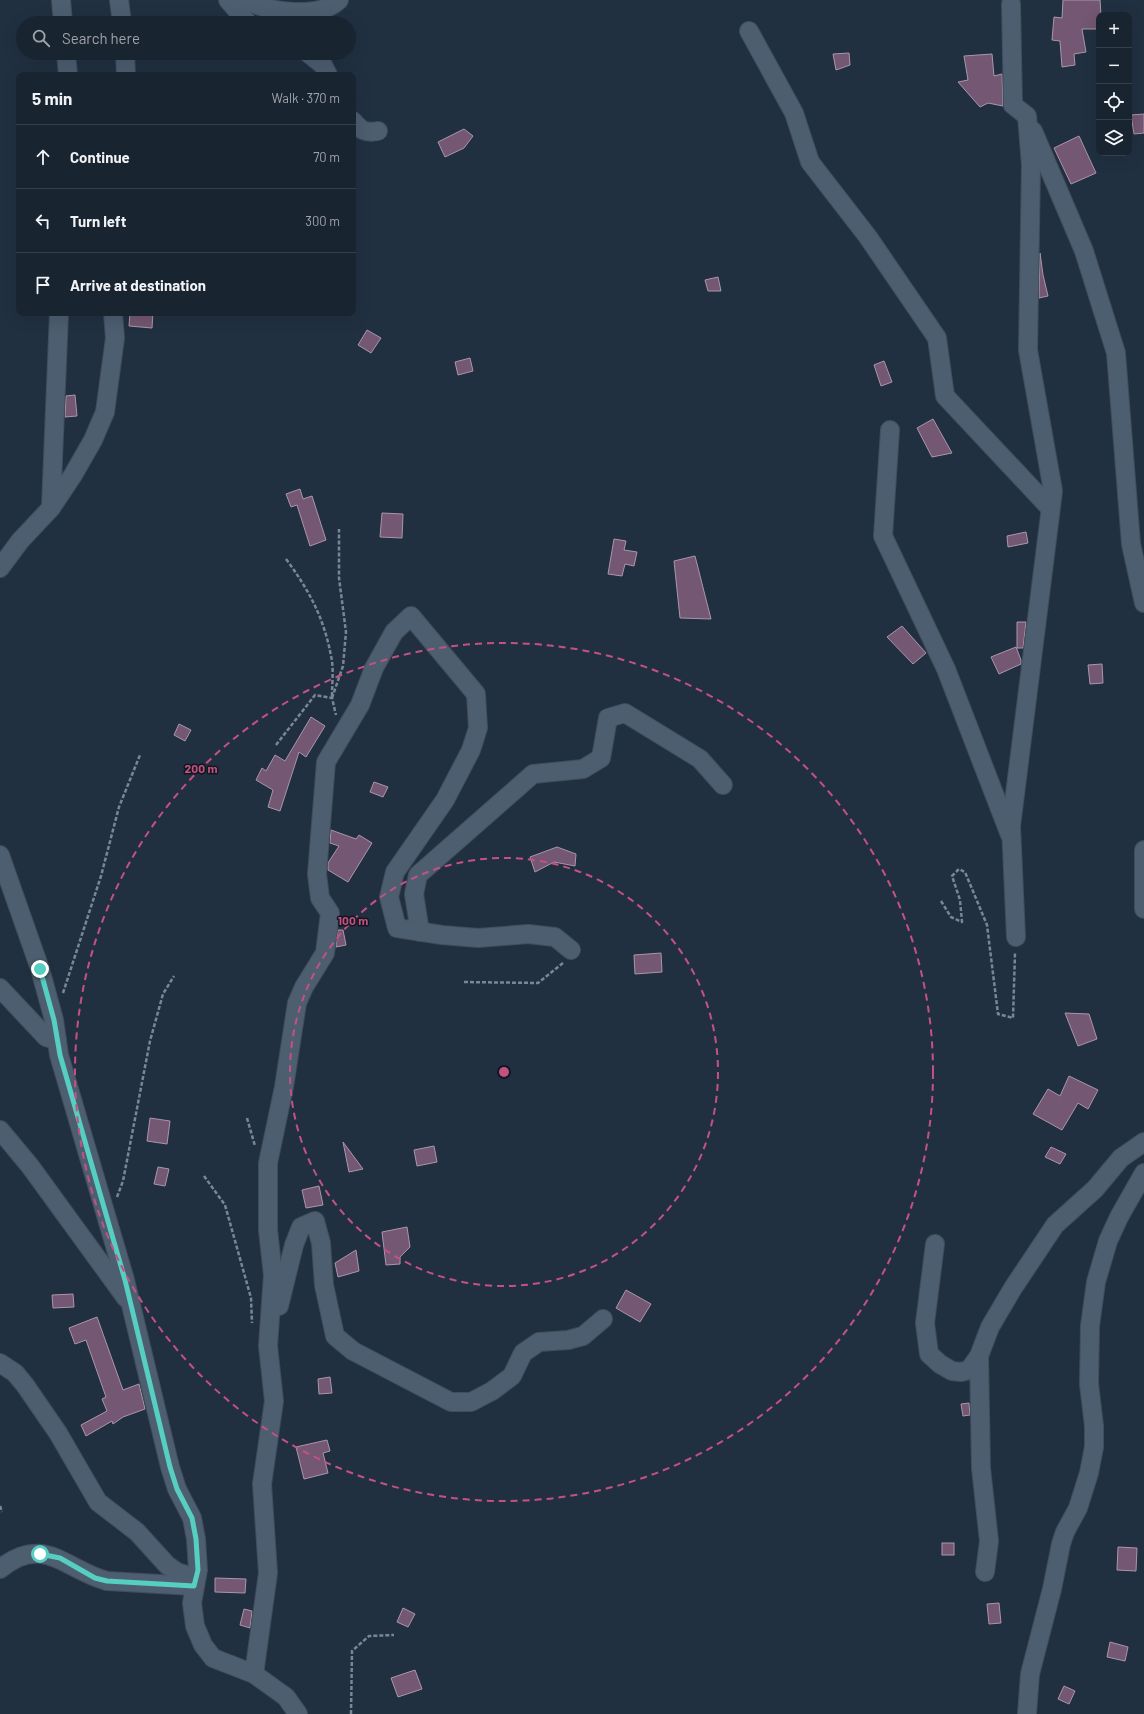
<!DOCTYPE html>
<meta charset="utf-8">
<style>
body{margin:0;font-family:Barlow,sans-serif;background:#26303d;color:#f1f3f6}
.controls{position:absolute;right:12px;top:12px;display:grid;overflow:hidden;border-radius:8px;box-shadow:0 4px 16px #0002}
.controls button{width:36px;height:36px;display:grid;place-items:center;padding:0;border:0;border-bottom:1px solid #37414d;background:#192431;color:#f1f3f6;font:20px sans-serif}
.stop{position:absolute;width:12px;height:12px;margin:-9px;border:3px solid #57cec2;border-radius:50%;background:#fff}
.stop.end{background:#57cec2;border-color:#fff;box-shadow:0 1px 4px #0008}
.list{margin:0;padding:0;list-style:none}
h2{display:flex;justify-content:space-between;align-items:center;height:52px;margin:0;padding:0 16px;font-size:17px}
h2 small{font-size:13px;font-weight:400;color:#9fa4ab}
.list li{display:grid;grid-template-columns:26px 1fr auto;gap:12px;align-items:center;box-sizing:border-box;height:64px;padding:0 16px;border-top:1px solid #37414d}
.list b{display:block;font-size:15px;white-space:nowrap}
.list em{font-size:13px;font-style:normal;color:#9fa4ab}
.icon{flex:none;width:22px;height:22px;fill:none;stroke:currentColor;stroke-width:2;stroke-linecap:round;stroke-linejoin:round}
.map{position:relative;flex:none;width:1144px;height:1714px;overflow:hidden}
.search{position:absolute;background:#192431;box-shadow:0 4px 16px #0002;left:16px;top:16px;width:340px;height:44px;display:flex;align-items:center;gap:10px;box-sizing:border-box;padding:0 14px;border-radius:22px;color:#9fa4ab;font-size:15px}
.panel{position:absolute;background:#192431;box-shadow:0 4px 16px #0002;left:16px;top:72px;width:340px;height:244px;border-radius:8px}
.map>svg:first-child{display:block}
.building{fill:#745772;stroke:#ab96a9}
.lines{fill:none;stroke-linecap:round;stroke-linejoin:round}
.minor-casing{stroke:#404d5b;stroke-width:20}
.path{stroke:#7a8694;stroke-width:2.5;stroke-dasharray:4 2;stroke-linecap:butt}
.minor{stroke:#4d5e71;stroke-width:18}
.route{stroke:#57cec2;stroke-width:5}
.ring{fill:none;stroke:#c55183;stroke-width:2;stroke-dasharray:7 5}
.centre{fill:#c55183;stroke:#11171f;stroke-width:2}
.ring-label{font-size:12px;text-anchor:middle;font-weight:bold;fill:#c55183;stroke:#11171f;stroke-width:3;stroke-linejoin:round;paint-order:stroke}
</style>
<div class="map">
<svg width="1144" height="1714" viewBox="0 0 1144 1714">
<rect width="100%" height="100%" fill="#213041"/>
<g class="building">
<path d="M1063,0h37l1,15h-2v14h-17l4,23 -12,2 1,11 -13,2 -2,-26 -8,-1 2,-23 8,1z"/>
<path d="M849,53l1,12 -14,5 -3,-16z"/>
<path d="M992,54l2,22 8,-2 1,32 -15,-3 -8,4 -22,-25 10,-2 -4,-24z"/>
<path d="M1144,114v19l-10,1 -3,-19z"/>
<path d="M464,129l9,7 -9,12 -19,9 -7,-15z"/>
<path d="M1079,136l17,37 -25,11 -17,-36z"/>
<path d="M1040,253l3,22 5,21 -9,2z"/>
<path d="M718,277l3,14h-13l-3,-11z"/>
<path d="M130,313h23l-1,15 -23,-2z"/>
<path d="M367,330l14,8 -10,15 -13,-8z"/>
<path d="M470,358l3,13 -15,4 -3,-13z"/>
<path d="M884,361l8,21 -11,4 -7,-21z"/>
<path d="M75,395l2,21 -12,1 1,-21z"/>
<path d="M933,419l19,34 -20,4 -15,-29z"/>
<path d="M300,489l3,10 9,-3 14,44 -16,6 -13,-41 -6,2 -5,-13z"/>
<path d="M382,513l21,1 -1,24 -22,-1z"/>
<path d="M1026,532l2,11 -20,4 -1,-11z"/>
<path d="M614,539l12,2 -2,9 13,2 -3,14 -9,-2 -3,12 -14,-2z"/>
<path d="M695,556l16,63 -31,-1 -6,-57z"/>
<path d="M1017,622h9l-3,26h-6z"/>
<path d="M902,626l24,27 -13,11 -26,-27z"/>
<path d="M1016,647l5,13v4l-22,10 -8,-17z"/>
<path d="M1102,664l1,19 -13,1 -2,-19z"/>
<path d="M311,717l14,9 -19,31 -7,-5 -19,59 -12,-4 5,-17 -17,-10 6,-12 4,3 9,-16 10,6z"/>
<path d="M179,724l12,6 -6,11 -11,-6z"/>
<path d="M374,782l14,5 -5,10 -13,-5z"/>
<path d="M331,830l25,9 3,-4 13,8 -24,39 -20,-12v-7l11,-17 -9,-3z"/>
<path d="M557,847l19,7 -1,12 -21,-4 -19,10 -5,-15z"/>
<path d="M338,930h5l3,15 -10,2z"/>
<path d="M661,953l1,19 -27,2 -1,-19z"/>
<path d="M1065,1013l24,1 8,25 -19,7z"/>
<path d="M1069,1076l29,14 -10,19 -10,-6 -16,27 -29,-16 15,-25 12,7z"/>
<path d="M150,1118l20,3 -3,23 -20,-3z"/>
<path d="M343,1142l20,27 -14,3z"/>
<path d="M434,1146l3,16 -20,4 -3,-16z"/>
<path d="M1051,1147l15,7 -6,10 -15,-7z"/>
<path d="M158,1167l11,2 -4,17 -11,-2z"/>
<path d="M319,1186l4,19 -17,3 -4,-18z"/>
<path d="M407,1227l3,20 -10,10v7l-14,1 -4,-33z"/>
<path d="M356,1250l3,21 -21,6 -3,-14z"/>
<path d="M626,1290l25,14 -11,18 -24,-14z"/>
<path d="M73,1294l1,13 -21,1 -1,-13z"/>
<path d="M97,1317l26,73 16,-6 6,25 -22,8 -10,7 -1,-3 -26,15 -5,-11 26,-14 -5,-12 4,-2 -20,-57 -11,4 -6,-16z"/>
<path d="M330,1377l2,16 -13,1 -1,-15z"/>
<path d="M969,1403l1,12 -7,1 -2,-12z"/>
<path d="M327,1440l3,11 -7,2 5,20 -24,6 -8,-32z"/>
<rect x="942" y="1543" width="12" height="12"/>
<path d="M1118,1547l19,1 -1,23 -19,-1z"/>
<path d="M215,1578l31,1 -1,14 -30,-1z"/>
<path d="M999,1603l2,20 -12,1 -2,-20z"/>
<path d="M403,1608l12,6 -7,13 -11,-5z"/>
<path d="M244,1609l8,2 -2,17 -10,-3z"/>
<path d="M1110,1642l18,5 -3,14 -18,-4z"/>
<path d="M415,1670l7,19 -24,8 -7,-19z"/>
<path d="M1064,1686l11,5 -6,13 -11,-5z"/>
</g>
<g class="lines">
<defs>
<g id="minor">
<path d="M61,0l2,23"/>
<path d="M119,0l3,23"/>
<path d="M228,0l20,23"/>
<path d="M246,0c22,13 74,19 93,0"/>
<path d="M1011,4l2,101 14,11 4,49 -3,185 25,141 -42,335 5,111"/>
<path d="M749,31l45,82 16,49 58,75 69,101 8,58 105,112"/>
<path d="M66,53l2,22"/>
<path d="M125,53l1,22"/>
<path d="M308,53l15,12 5,10"/>
<path d="M353,121c8,10 13,12 25,10"/>
<path d="M1033,131l51,120 32,102 15,191 13,59"/>
<path d="M890,430l-7,106 63,133 64,166"/>
<path d="M51,507l8,-194"/>
<path d="M0,568l20,-27 31,-33 22,-33 20,-35 12,-28 10,-74 -2,-25"/>
<path d="M1144,850v59"/>
<path d="M0,855l40,114 14,51 5,35 66,225 45,187 7,22 15,29 4,21 2,31 -6,33 3,23 8,19 10,13 41,16 32,23 12,17"/>
<path d="M420,932l-6,-38 4,-19 115,-101 50,-5 18,-11 7,-40 17,-5 75,46 23,26"/>
<path d="M0,988l46,49 11,3"/>
<path d="M0,1130l30,36 96,132"/>
<path d="M935,1244l-10,79 4,31 11,10 12,7 9,1 8,-2 10,-14 11,-29 23,-39 42,-63 40,-36 26,-31 23,-16"/>
<path d="M279,1306l15,-61 7,-18 14,-6 6,22 3,42 11,51 18,15 98,51h20l21,-11 20,-15 11,-23 16,-11 29,-2 15,-4 20,-17"/>
<path d="M979,1356l2,112 8,73 -4,31"/>
<path d="M0,1363l15,10 10,12 33,48 40,69 39,30 30,33 10,7 19,6"/>
<path d="M0,1569c43,-36 66,1 107,12l87,5"/>
<path d="M254,1674l14,-101 -6,-89 12,-83 -6,-55 5,-71 -5,-45v-67l16,-76 13,-84 7,-16 21,-34 5,-40 -10,-15 -3,-24 9,-112 34,-57 14,-37 20,-36 17,-16 65,78 2,34 -7,22 -26,50 -50,72 -6,25 8,31 45,7 36,3 50,-4 27,3 16,13"/>
<path d="M1027,1714l3,-40 22,-85 9,-45 4,-12 13,-24 11,-35 5,-26v-21l-5,-42 1,-58 6,-44 12,-41 11,-24 25,-44"/>
</g>
</defs>
<use href="#minor" class="minor-casing"/>
<g class="path">
<path d="M286,559c23,31 38,59 45,97 3,12 1,27 1,40"/>
<path d="M332,698l11,-32 3,-34 -7,-54v-49"/>
<path d="M276,745l39,-50 17,3 4,17"/>
<path d="M941,901l10,16 11,5 -2,-22 -8,-24 7,-7 6,3 22,53 11,89 15,4 2,-65"/>
<path d="M464,982l74,1 25,-20"/>
<path d="M63,993l38,-117 18,-69 21,-52"/>
<path d="M247,1118l8,28"/>
<path d="M204,1176l21,29 26,93 1,25"/>
<path d="M117,1197l6,-16 27,-140 13,-47 11,-18"/>
<path d="M0,1506l2,6"/>
<path d="M351,1714l1,-63 17,-15 25,-1"/>
</g>
<use href="#minor" class="minor"/>
</g>
<g class="lines">
<path class="route" d="M40,969l14,51 6,35 65,225 45,187 7,22 15,29 4,21 2,31 -4,16 -87,-5 -12,-3 -35,-20 -20,-4"/>
</g>
<g class="ring">
<circle cx="504" cy="1072" r="214"/>
<circle cx="504" cy="1072" r="429"/>
</g>
<circle cx="504" cy="1072" r="6" class="centre"/>
<g class="ring-label">
<text x="201" y="773">200 m</text>
<text x="353" y="925">100 m</text>
</g>
</svg>
<div class="controls">
<button>+</button>
<button>−</button>
<button><svg class="icon" aria-label="locate" viewBox="0 0 24 24"><circle cx="12" cy="12" r="6"/><path d="M12 2v4M12 18v4M2 12h4M18 12h4"/></svg></button>
<button><svg class="icon" aria-label="layers" viewBox="0 0 24 24"><path d="M12 4l9 5-9 5-9-5zM3 14l9 5 9-5"/></svg></button>
</div>
<div class="stop" style="left:40px;top:1554px"></div>
<div class="stop end" style="left:40px;top:969px"></div>
<div class="search"><svg class="icon" aria-label="search" viewBox="0 0 24 24"><circle cx="10" cy="10" r="6"/><path d="M15 15l6 6"/></svg>Search here</div>
<section class="panel">
<h2>5 min<small>Walk · 370 m</small></h2>
<ul class="list">
<li><svg class="icon" aria-label="ahead" viewBox="0 0 24 24"><path d="M12 20V5M6 11l6-6 6 6"/></svg><div><b>Continue</b></div><em>70 m</em></li>
<li><svg class="icon" aria-label="left" viewBox="0 0 24 24"><path d="M17 20v-9H6M10 6l-5 5 5 5"/></svg><div><b>Turn left</b></div><em>300 m</em></li>
<li><svg class="icon" aria-label="arrive" viewBox="0 0 24 24"><path d="M6 21V4h12l-3 4 3 4H6"/></svg><div><b>Arrive at destination</b></div></li>
</ul>
</section>
</div>
